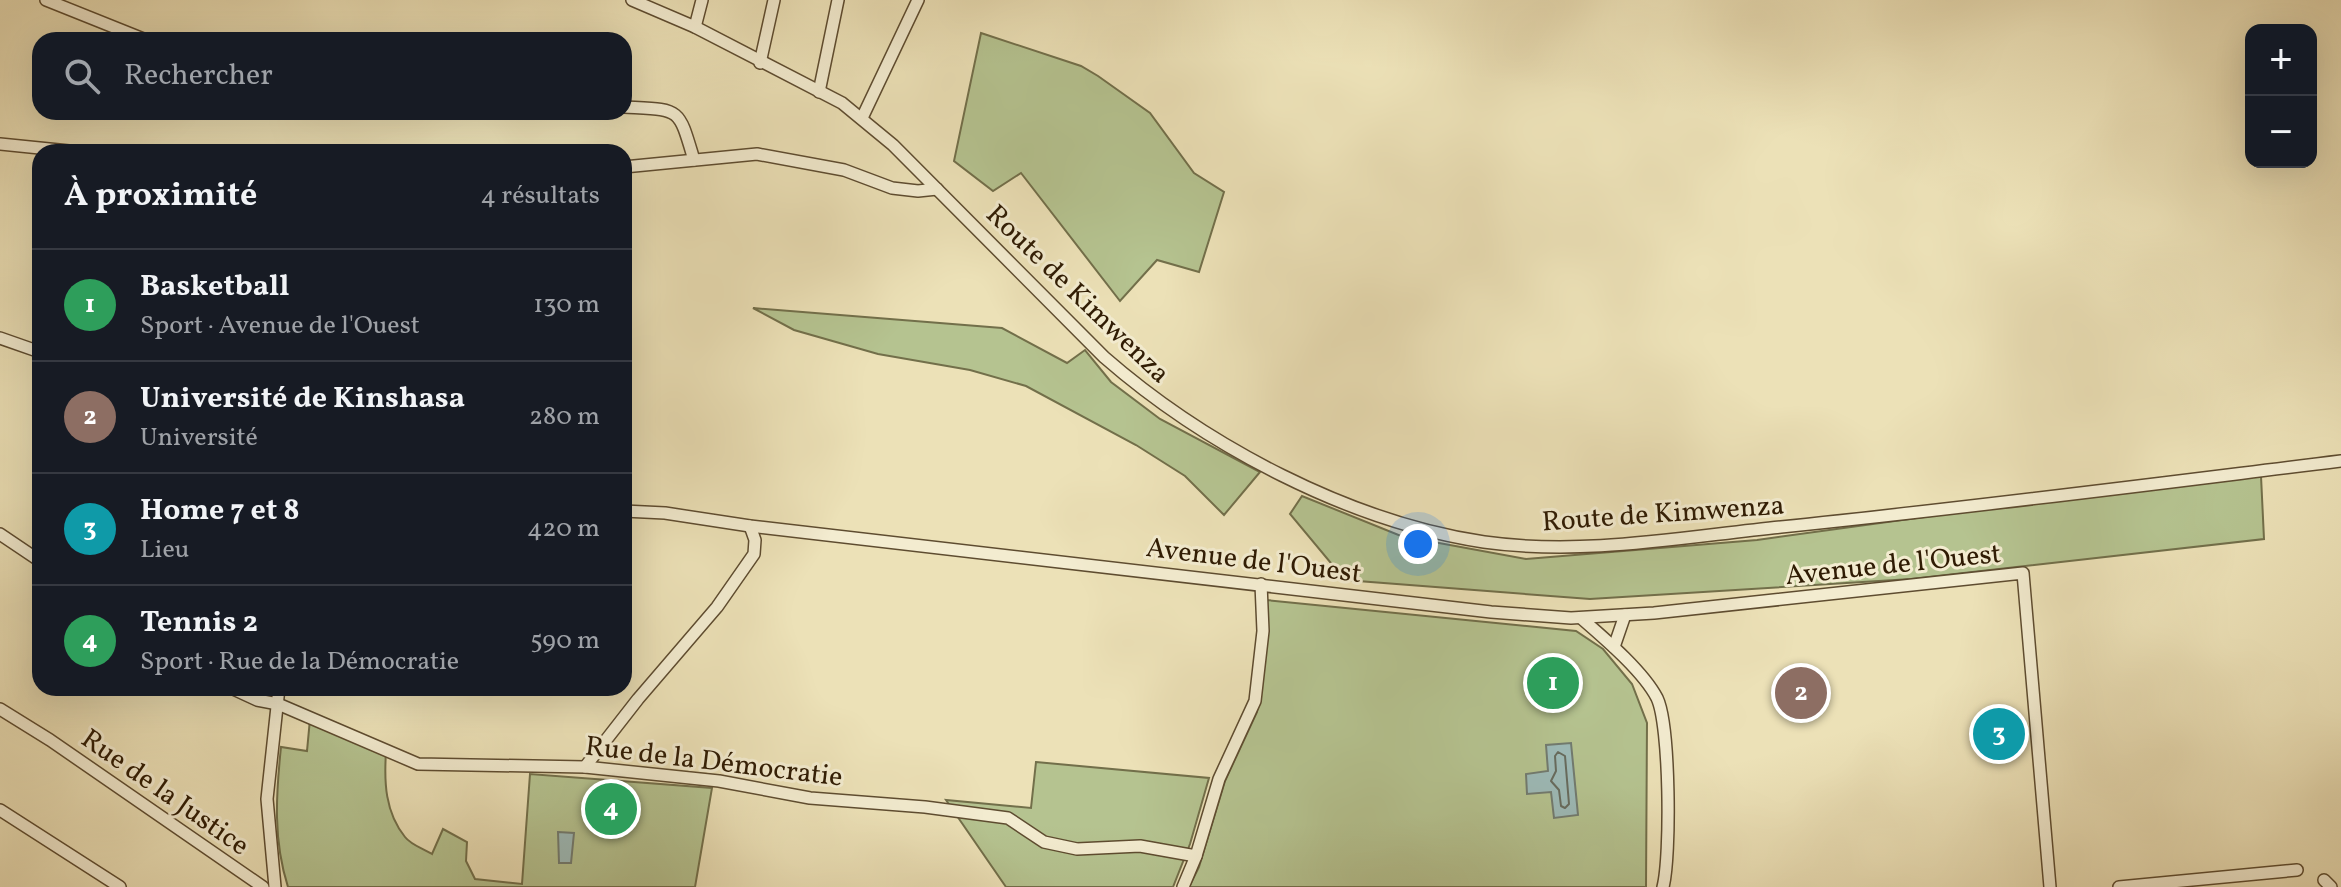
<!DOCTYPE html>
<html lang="fr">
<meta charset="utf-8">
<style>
body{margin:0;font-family:Vollkorn,serif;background:#242831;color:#f1f3f6}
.controls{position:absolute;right:24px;top:24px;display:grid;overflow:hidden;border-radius:16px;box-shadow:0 8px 32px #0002}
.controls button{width:72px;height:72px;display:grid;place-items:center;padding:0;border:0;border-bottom:2px solid #363941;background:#171b24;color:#f1f3f6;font:40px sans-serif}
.you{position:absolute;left:1418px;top:544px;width:28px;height:28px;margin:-20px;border:6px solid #fff;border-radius:50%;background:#1a73e8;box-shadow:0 0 0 12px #1a73e833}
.badge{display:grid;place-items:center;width:52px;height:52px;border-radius:50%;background:#db2777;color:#fff;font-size:26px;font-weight:700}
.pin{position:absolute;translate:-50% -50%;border:4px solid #fff;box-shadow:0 2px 8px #0006}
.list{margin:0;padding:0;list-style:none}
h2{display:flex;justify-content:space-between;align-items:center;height:104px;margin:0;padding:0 32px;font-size:34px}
h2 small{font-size:26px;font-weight:400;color:#9ea1a6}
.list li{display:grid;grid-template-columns:52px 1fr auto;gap:24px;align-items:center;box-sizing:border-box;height:112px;padding:0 32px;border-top:2px solid #363941}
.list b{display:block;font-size:30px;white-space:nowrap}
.list p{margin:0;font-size:26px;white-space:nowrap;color:#9ea1a6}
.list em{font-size:26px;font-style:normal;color:#9ea1a6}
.icon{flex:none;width:44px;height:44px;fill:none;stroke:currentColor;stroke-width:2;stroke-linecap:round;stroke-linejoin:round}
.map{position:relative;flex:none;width:2341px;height:887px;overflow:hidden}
.search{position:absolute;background:#171b24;box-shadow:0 8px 32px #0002;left:32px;top:32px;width:600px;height:88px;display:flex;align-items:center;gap:20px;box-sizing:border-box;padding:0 28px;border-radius:24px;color:#9ea1a6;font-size:30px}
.panel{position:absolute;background:#171b24;box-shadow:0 8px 32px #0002;left:32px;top:144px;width:600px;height:552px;border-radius:24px}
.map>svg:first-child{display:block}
.green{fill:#b5c390;stroke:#726f4a;stroke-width:2}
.water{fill:#9dbbb9;stroke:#717b70;stroke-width:2}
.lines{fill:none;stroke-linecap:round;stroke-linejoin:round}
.shore{stroke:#666b5e;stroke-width:2}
.minor-casing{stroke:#5e4c30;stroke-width:14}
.minor{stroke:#f3ecd0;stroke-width:11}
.labels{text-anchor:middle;stroke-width:6;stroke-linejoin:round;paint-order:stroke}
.street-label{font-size:28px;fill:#2f1b03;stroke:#f3ecd0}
</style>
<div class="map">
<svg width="2341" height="887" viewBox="0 0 2341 887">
<rect width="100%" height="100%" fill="#ece1b7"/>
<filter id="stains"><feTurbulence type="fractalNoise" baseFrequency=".0025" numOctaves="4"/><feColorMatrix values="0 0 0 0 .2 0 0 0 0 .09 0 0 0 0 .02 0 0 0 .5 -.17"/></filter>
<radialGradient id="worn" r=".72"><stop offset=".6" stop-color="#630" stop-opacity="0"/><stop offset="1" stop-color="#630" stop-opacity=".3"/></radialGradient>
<g class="green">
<path d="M981,33l100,33 17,10 52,37 44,60 30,19 -25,80 -42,-12 -37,41 -99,-128 -28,18 -39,-30z"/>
<path d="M753,308l249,20 65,35 18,-13 26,32 49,37 100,53 -36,43 -39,-39 -49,-31 -110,-59 -56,-16 -92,-16 -84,-24z"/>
<path d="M2261,476l3,63 -353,40 -321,20 -245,-19 -55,-66 12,-18 99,40 125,23 231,-19 313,-43z"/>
<path d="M1266,600l310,31 27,18 29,35 15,39 -1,164h-457l10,-20 26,-86 32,-69 6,-37z"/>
<path d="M310,719l76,33c-2,30 -1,60 19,85 6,8 19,12 27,17l11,-25 24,13 -1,19 9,18 47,5 8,-110 182,14 -17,99h-407c-15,-47 -12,-92 -7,-140l26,4z"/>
<path d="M1036,762l173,16 -19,66 -17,43h-167l-60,-87 85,8z"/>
</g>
<g class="water">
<path d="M1571,743l7,72 -24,3 -3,-26 -24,2 -1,-20 22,-3 -2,-26z"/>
<path d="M558,832l16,1 -3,30h-12z"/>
</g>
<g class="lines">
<path class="shore" d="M1558,752l7,4 4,48 -4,4 -4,-2 -2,-16 -8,-9 5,-10 -1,-15z"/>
<defs>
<g id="minor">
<path d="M46,0l100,40"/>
<path d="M632,0l63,27 147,76 51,42 211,212c102,89 246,165 380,185 100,14 198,-5 297,-15 187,-19 373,-43 560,-66"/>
<path d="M695,27l7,-27"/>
<path d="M760,63l14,-63"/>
<path d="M819,92l19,-92"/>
<path d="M624,107c57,3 54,-1 70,53"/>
<path d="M862,118l56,-118"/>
<path d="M0,144l79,8"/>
<path d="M624,167l133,-13 87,16 48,18 26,3 19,-2"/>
<path d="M0,338l40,14"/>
<path d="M624,511l41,2 85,13 741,86 80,6 83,-5 369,-40 27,314"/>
<path d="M0,534l40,27"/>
<path d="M1581,618c23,20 62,53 76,80 13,27 14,158 6,189"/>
<path d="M1614,647l11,-32"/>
<path d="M231,688l26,12 21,4 140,60 167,3 134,14 91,17 115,9 83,11 36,24 33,7 63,-3 56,10"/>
<path d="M0,709l50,31 213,147"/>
<path d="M585,767l53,-68 79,-92 37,-53 1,-14 -5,-14"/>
<path d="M0,810l120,77"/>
<path d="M2324,880l7,7"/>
<path d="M275,887l-8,-88 12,-111"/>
<path d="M1183,887l13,-31 23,-77 36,-78 8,-70 -2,-47"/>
<path d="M2119,887l178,-17"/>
</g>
</defs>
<use href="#minor" class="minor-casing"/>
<use href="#minor" class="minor"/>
</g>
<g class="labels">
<g class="street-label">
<text transform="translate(1079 293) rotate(44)" y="10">Route de Kimwenza</text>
<text transform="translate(1663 512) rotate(-4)" y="10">Route de Kimwenza</text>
<text transform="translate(1254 559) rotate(7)" y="10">Avenue de l'Ouest</text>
<text transform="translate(1893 563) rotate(-6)" y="10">Avenue de l'Ouest</text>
<text transform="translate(714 760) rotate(7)" y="10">Rue de la Démocratie</text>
<text transform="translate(166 791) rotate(35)" y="10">Rue de la Justice</text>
</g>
</g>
<rect width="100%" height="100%" filter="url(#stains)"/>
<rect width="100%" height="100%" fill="url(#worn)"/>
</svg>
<div class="controls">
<button>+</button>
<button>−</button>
</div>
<div class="you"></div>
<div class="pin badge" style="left:1553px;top:683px;background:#2e9e5b">1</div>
<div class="pin badge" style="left:1801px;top:693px;background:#8d6e63">2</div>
<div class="pin badge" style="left:1999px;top:734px;background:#0f9aa8">3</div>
<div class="pin badge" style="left:611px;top:809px;background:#2e9e5b">4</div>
<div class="search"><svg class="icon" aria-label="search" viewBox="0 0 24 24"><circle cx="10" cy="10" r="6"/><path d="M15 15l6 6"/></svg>Rechercher</div>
<section class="panel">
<h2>À proximité<small>4 résultats</small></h2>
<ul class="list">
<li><span class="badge" style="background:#2e9e5b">1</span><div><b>Basketball</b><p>Sport · Avenue de l'Ouest</p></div><em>130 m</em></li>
<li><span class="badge" style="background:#8d6e63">2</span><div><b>Université de Kinshasa</b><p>Université</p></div><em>280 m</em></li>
<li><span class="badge" style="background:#0f9aa8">3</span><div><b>Home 7 et 8</b><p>Lieu</p></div><em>420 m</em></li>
<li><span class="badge" style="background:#2e9e5b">4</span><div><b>Tennis 2</b><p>Sport · Rue de la Démocratie</p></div><em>590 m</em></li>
</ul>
</section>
</div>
